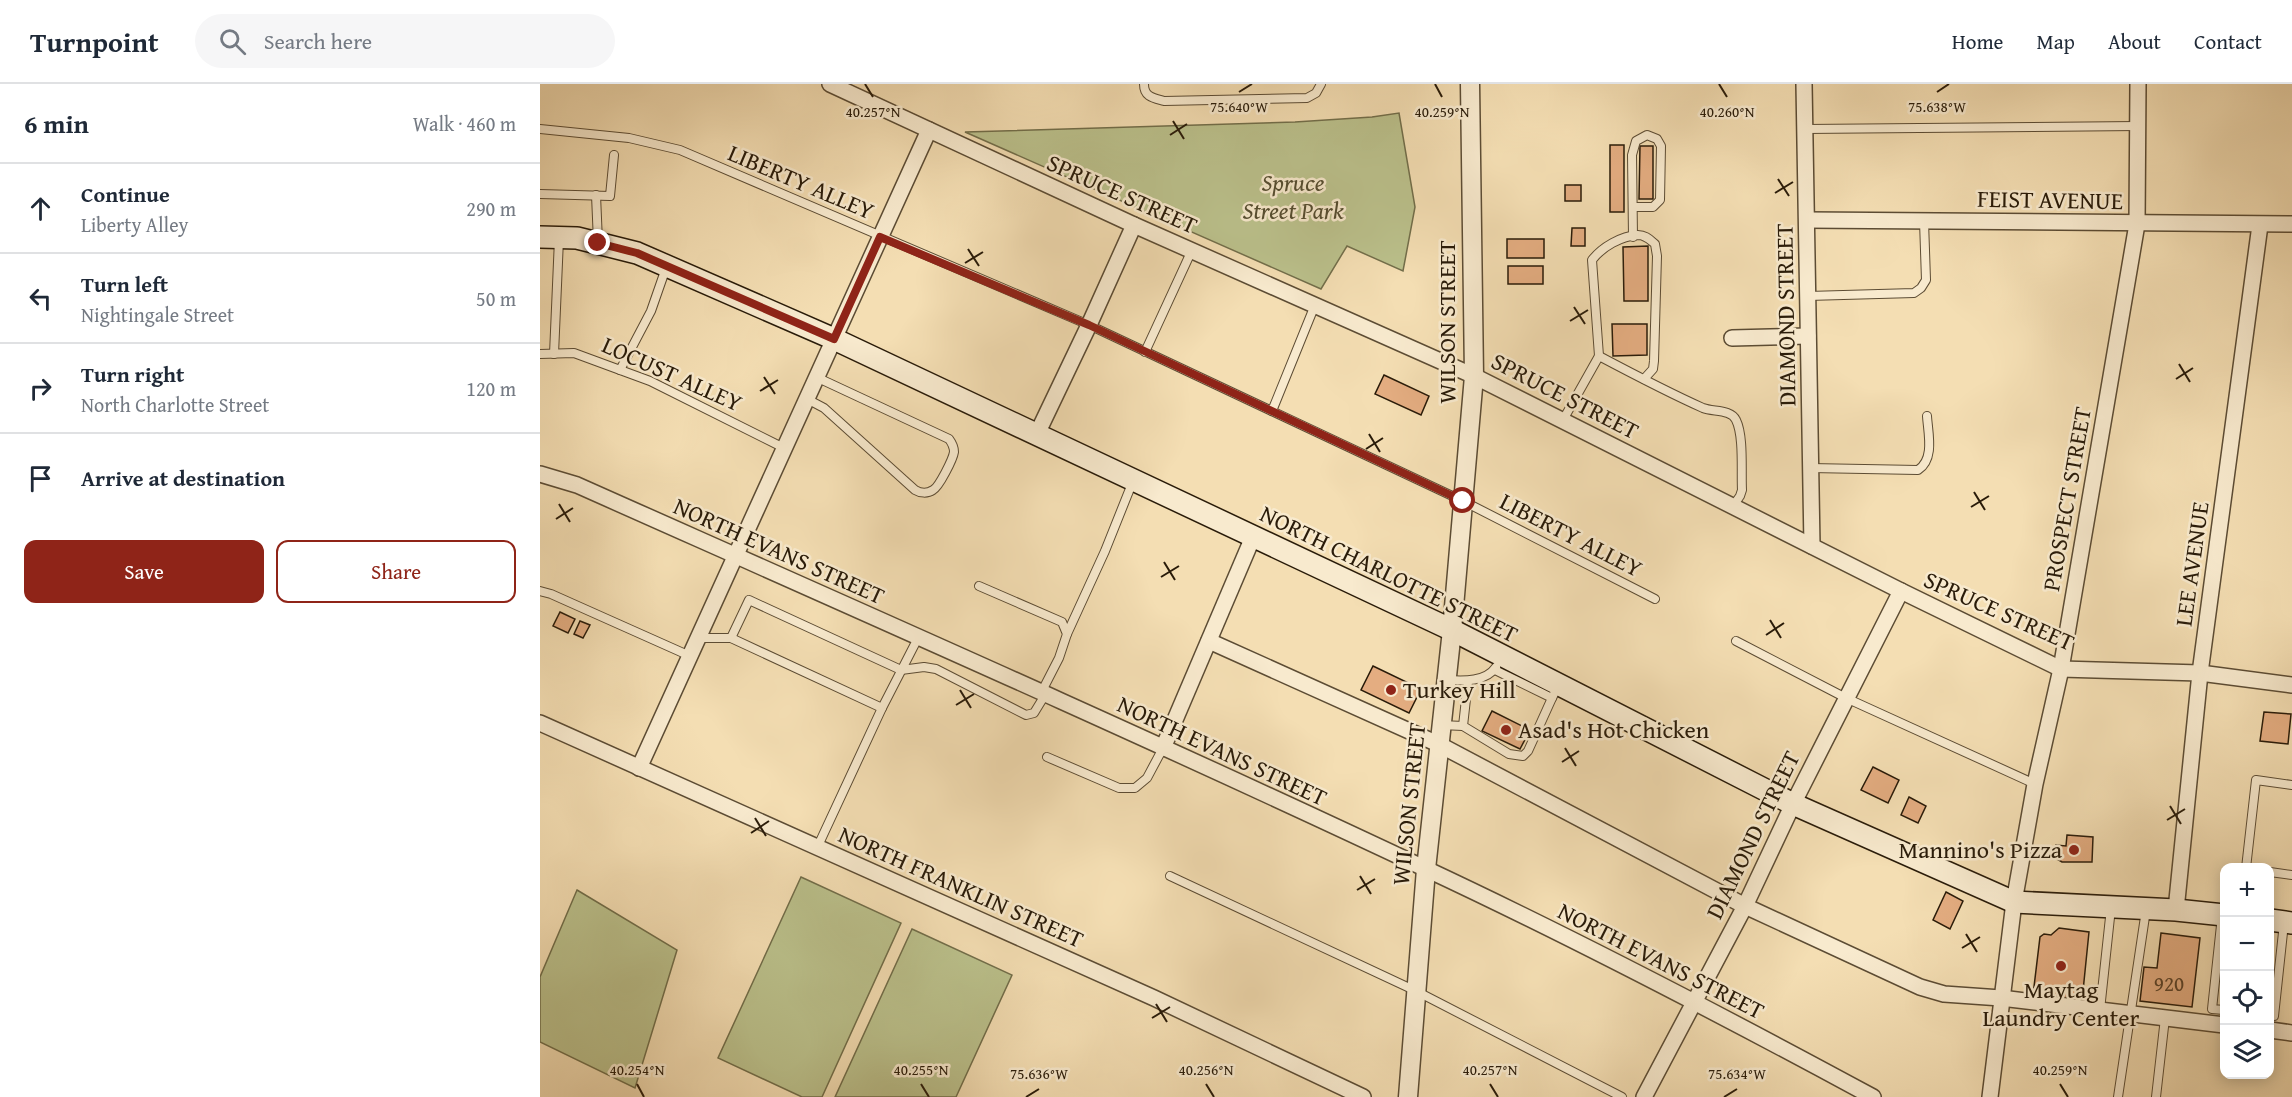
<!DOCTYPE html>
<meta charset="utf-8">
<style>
body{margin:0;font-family:"Gentium Book Plus",serif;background:#f6f6f7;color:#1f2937}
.controls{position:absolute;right:18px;bottom:18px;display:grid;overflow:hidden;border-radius:12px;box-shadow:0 3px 15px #0003}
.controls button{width:54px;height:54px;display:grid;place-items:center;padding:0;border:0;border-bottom:2px solid #e0e1e3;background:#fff;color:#1f2937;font:30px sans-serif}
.stop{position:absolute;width:18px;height:18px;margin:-14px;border:4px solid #8f2418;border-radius:50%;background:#fff}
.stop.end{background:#8f2418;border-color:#fff;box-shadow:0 2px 6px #0008}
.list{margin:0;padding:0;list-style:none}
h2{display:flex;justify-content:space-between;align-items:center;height:78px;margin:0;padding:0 24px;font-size:26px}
h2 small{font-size:20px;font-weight:400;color:#747a83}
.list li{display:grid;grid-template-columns:39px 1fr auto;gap:18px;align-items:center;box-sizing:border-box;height:90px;padding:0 24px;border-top:2px solid #e0e1e3}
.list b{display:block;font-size:22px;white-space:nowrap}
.list p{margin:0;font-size:20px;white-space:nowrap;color:#747a83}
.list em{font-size:20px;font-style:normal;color:#747a83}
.actions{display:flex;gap:12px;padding:18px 24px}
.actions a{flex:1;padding:14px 0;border:2px solid #8f2418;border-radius:12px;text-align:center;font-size:21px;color:#8f2418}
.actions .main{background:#8f2418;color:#fff}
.icon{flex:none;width:33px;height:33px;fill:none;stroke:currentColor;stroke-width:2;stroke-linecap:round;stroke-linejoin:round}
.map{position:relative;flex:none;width:1752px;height:1013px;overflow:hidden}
header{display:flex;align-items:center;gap:36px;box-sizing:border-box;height:84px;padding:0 30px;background:#fff;border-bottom:2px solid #e0e1e3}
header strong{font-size:28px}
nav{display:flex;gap:33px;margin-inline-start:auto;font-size:21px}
.search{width:420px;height:54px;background:#f6f6f7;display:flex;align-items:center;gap:15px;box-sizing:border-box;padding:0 21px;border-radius:33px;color:#747a83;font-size:22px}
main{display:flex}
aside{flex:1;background:#fff}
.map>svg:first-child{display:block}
.green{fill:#bbc18c;stroke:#726e4a;stroke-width:1.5}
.building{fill:#e4ad81;stroke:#291b09;stroke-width:1.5}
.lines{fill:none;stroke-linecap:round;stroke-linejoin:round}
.service-casing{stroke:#5c4c34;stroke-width:10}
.minor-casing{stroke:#5c4c34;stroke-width:18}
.tertiary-casing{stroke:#5c4c34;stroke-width:21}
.secondary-casing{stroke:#291b09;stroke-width:24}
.service{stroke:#f8eace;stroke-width:8}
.minor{stroke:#f8eace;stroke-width:15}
.tertiary{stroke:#f8eace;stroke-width:18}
.secondary{stroke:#f8eace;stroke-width:21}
.route{stroke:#8f2418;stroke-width:8}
.ticks{fill:none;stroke:#291b09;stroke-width:2}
.poi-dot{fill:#8f2418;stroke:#f8eace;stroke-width:2}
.labels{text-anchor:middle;stroke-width:5;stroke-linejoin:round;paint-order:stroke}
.number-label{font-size:21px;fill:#584027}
.street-label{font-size:24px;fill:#291b09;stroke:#f8eace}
.park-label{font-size:24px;font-style:italic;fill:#554d30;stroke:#f8eace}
.poi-label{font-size:24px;fill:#291b09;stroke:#f8eace;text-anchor:start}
.ticks-label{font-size:15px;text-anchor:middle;fill:#291b09;stroke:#f8eace;stroke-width:5;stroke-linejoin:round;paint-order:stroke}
</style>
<header>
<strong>Turnpoint</strong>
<div class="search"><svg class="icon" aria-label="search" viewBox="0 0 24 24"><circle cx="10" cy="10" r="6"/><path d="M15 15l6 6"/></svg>Search here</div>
<nav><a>Home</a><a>Map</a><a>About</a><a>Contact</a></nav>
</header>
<main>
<aside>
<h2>6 min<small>Walk · 460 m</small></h2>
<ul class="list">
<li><svg class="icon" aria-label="ahead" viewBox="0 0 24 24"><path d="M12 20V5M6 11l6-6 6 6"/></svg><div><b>Continue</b><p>Liberty Alley</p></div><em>290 m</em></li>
<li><svg class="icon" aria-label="left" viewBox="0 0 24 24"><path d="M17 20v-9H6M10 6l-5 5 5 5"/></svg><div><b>Turn left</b><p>Nightingale Street</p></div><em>50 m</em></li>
<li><svg class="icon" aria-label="right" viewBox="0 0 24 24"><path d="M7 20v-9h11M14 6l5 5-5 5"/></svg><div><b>Turn right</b><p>North Charlotte Street</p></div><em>120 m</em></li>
<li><svg class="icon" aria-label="arrive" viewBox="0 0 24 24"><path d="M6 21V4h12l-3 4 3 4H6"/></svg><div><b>Arrive at destination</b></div></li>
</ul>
<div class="actions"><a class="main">Save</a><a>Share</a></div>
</aside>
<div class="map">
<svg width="1752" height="1013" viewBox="0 0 1752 1013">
<rect width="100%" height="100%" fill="#f4deb3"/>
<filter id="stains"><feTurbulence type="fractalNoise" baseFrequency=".00333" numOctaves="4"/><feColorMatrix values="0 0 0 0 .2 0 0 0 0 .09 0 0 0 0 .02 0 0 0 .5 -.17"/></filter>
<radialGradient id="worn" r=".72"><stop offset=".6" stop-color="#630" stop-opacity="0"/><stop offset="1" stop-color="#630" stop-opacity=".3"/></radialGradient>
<g class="green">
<path d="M859,29l16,94 -12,64 -56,-25 -26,43 -356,-157 330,-10 77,-5z"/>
<path d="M261,793l100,46 -79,174h-20l-84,-39z"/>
<path d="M37,806l100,60 -42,138 -95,-46v-65z"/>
<path d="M372,845l100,46 -56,122h-121z"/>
</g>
<g class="building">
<rect x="1070" y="61" width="14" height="67"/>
<path d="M1100,62h13v53h-14z"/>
<rect x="1025" y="101" width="16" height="16"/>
<path d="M1032,144h13v18h-14z"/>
<rect x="967" y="155" width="37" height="19"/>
<path d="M1108,162v55h-24l-1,-54z"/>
<rect x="968" y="182" width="35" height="18"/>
<path d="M1072,240h35v31l-34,1z"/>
<path d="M844,291l45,21 -8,19 -46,-21z"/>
<path d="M20,528l15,7 -7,14 -15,-7z"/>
<path d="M40,537l10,4 -7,13 -9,-4z"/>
<path d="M833,582l48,23 -12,24 -48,-23z"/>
<path d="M952,627l38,19 -10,19 -38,-18z"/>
<path d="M1724,628l27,2 -3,30 -28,-3z"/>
<path d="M1333,683l26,13 -11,23 -27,-13z"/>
<path d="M1369,713l17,9 -8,17 -17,-8z"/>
<path d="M1527,751l26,2 -1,25h-30l-5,-3 -1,-14 10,1z"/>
<path d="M1406,808l17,9 -13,28 -17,-9z"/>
<path d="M1519,844l30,4 -7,69 -49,-6 7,-58 4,-3 7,1z"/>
<path d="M1621,849l39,5 -8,69 -52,-6 4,-34 13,1z"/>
</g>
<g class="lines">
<defs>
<g id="service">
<path d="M604,0c0,13 9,14 20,17l143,-3 9,-5 5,-9"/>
<path d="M0,45l89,9 51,12 409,175 374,176 192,98"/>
<path d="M1265,45l333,-3"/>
<path d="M0,110l70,2 4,-41"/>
<path d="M56,111l2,47"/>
<path d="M1093,123h20l7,-7 1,-54 -4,-7 -10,-4 -11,6 -4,14 1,82"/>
<path d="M1268,212l106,-3 7,-5 5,-8 -2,-59"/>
<path d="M605,268l47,-102"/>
<path d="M0,270l34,-1 76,28 134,67"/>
<path d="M14,270l5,-115"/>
<path d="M1059,272l-7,-96c10,-13 29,-24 46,-25 8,0 12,5 17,9l2,12 -3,105 -1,8 -9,10"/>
<path d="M80,286l31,-59 15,-43"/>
<path d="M267,315l17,9 91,82c5,3 12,4 18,0 6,-3 20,-31 21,-38 0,-6 -2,-9 -5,-13l-133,-62"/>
<path d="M732,327l43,-106"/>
<path d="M1023,336l36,-64c34,18 68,36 104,52 10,4 28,1 33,12 8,16 5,51 6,70l-2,6 -7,10"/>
<path d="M1270,384l108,2c17,-11 10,-37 9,-54"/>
<path d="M439,502l83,36 5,12 -8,24 -18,35"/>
<path d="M0,507l11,3 139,62"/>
<path d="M527,550l38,-83 28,-70"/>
<path d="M158,554h33l151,70 36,-70"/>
<path d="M191,554l18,-38 152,70 23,-3 12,2 90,46 8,-2 11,-18"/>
<path d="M1196,557l110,57 189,86"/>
<path d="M955,586l57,28 2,-4"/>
<path d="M907,596c17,1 39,2 49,-13"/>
<path d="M928,597l-5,45 46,28 14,2 5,-5 24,-53"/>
<path d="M901,641l22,1"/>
<path d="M507,673l72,31h16l12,-10 16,-30"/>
<path d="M277,764l65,-140"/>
<path d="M1706,784l10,-88 36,5"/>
<path d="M1730,788l22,3"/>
<path d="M630,792l246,115 206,106"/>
<path d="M1682,832l-10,93 12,1"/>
<path d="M1560,926l11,-102"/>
<path d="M1730,932h4l10,-93"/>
<path d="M1578,1013l28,-187"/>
<path d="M1616,1013l9,-79"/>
</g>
<g id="minor">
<path d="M290,0l304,141 340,151 427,215 160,78 139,4 92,12"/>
<path d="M1264,0l8,462"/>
<path d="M1267,136l485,4"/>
<path d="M1192,254l76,-2"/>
<path d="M497,350l52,-109 45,-100"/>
<path d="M0,390l37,11c283,126 567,251 847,383 152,71 301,149 449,229"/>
<path d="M669,557l229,103 307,162 175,81 24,7 57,4 223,27"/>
<path d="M0,639l614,275 209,99"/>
<path d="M623,664l90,-211"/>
<path d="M99,684l290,-638"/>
<path d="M1636,826l24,-237 60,-448"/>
<path d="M1730,946l22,3"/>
<path d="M1104,1013l101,-191 48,-102 108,-213"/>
<path d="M1450,1013l24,-195 21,-118 26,-115 76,-445 1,-140"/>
</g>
<path id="tertiary" d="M868,1013l18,-228 26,-239 22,-254 -4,-292"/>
<g id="secondary">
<path d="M0,153l37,1 60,15 197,86 618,291 341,174 221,98 162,8 48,5"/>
<path d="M1730,836l22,3"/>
</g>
</defs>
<use href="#service" class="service-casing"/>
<use href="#minor" class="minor-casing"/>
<use href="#tertiary" class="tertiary-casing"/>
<use href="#secondary" class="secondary-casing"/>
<use href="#service" class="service"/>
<use href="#minor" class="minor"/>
<use href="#tertiary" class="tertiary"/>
<use href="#secondary" class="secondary"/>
</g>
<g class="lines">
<path class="route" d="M58,159l39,10 197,86 46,-102 209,88 374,176"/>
</g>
<path class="ticks" d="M325,0l8,13M895,0l7,13M1179,0l8,13M699,8l13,-8M1397,8l12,-8M633,37l11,18M630,51l17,-11M1238,95l11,17M1235,109l18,-11M428,165l11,17M425,179l18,-11M1034,223l11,17M1030,237l18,-11M1639,280l11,18M224,293l11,17M1636,295l17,-11M220,307l18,-11M829,350l11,18M826,365l17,-11M1434,408l11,18M19,420l11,18M1431,423l18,-11M16,435l17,-11M624,478l11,18M621,493l18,-11M1230,536l11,18M1226,551l18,-12M420,606l11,18M416,621l18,-11M1025,664l11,18M1022,678l17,-11M1630,722l11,18M215,734l11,18M1627,736l18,-11M211,749l18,-12M820,792l11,18M817,806l18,-11M1426,850l11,18M1422,864l18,-11M616,920l11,18M612,934l18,-11M97,1000l7,13M381,1000l8,13M666,1000l8,13M950,1000l8,13M1520,1000l8,13M486,1013l13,-8M1184,1013l13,-8"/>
<g class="poi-dot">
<circle cx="851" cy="606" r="6"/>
<circle cx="966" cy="646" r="6"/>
<circle cx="1534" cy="766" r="6"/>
<circle cx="1521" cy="882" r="6"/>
</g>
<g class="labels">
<g class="number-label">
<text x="1629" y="907">920</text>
</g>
<g class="street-label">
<text transform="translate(261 98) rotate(23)" y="8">LIBERTY ALLEY</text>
<text transform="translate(582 110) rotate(24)" y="8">SPRUCE STREET</text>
<text transform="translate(1510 116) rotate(1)" y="8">FEIST AVENUE</text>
<text transform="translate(1246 231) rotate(-91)" y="8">DIAMOND STREET</text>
<text transform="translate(907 238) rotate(-90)" y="8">WILSON STREET</text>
<text transform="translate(132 290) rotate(24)" y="8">LOCUST ALLEY</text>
<text transform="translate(1025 312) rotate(27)" y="8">SPRUCE STREET</text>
<text transform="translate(1527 415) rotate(-80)" y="8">PROSPECT STREET</text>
<text transform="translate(1031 451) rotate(27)" y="8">LIBERTY ALLEY</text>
<text transform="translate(239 467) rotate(24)" y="8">NORTH EVANS STREET</text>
<text transform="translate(1652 480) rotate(-82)" y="8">LEE AVENUE</text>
<text transform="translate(849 490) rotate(26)" y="8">NORTH CHARLOTTE STREET</text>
<text transform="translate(1459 527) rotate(24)" y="8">SPRUCE STREET</text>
<text transform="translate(682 667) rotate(25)" y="8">NORTH EVANS STREET</text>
<text transform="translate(869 720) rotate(-84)" y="8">WILSON STREET</text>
<text transform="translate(1213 751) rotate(-64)" y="8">DIAMOND STREET</text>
<text transform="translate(421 803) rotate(24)" y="8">NORTH FRANKLIN STREET</text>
<text transform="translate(1121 877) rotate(27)" y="8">NORTH EVANS STREET</text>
</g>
<g class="park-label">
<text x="753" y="107">Spruce<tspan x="753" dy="28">Street Park</tspan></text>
</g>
<g class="poi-label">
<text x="863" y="614">Turkey Hill</text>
<text x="978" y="654">Asad's Hot Chicken</text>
<text x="1522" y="774" text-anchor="end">Mannino's Pizza</text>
<text x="1521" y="914" text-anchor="middle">Maytag<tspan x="1521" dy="28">Laundry Center</tspan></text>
</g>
</g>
<g class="ticks-label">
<text x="699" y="28">75.640°W</text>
<text x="1397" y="28">75.638°W</text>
<text x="333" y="33">40.257°N</text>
<text x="902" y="33">40.259°N</text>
<text x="1187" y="33">40.260°N</text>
<text x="97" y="991">40.254°N</text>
<text x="381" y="991">40.255°N</text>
<text x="666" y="991">40.256°N</text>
<text x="950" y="991">40.257°N</text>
<text x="1520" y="991">40.259°N</text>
<text x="499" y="995">75.636°W</text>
<text x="1197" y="995">75.634°W</text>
</g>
<rect width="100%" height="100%" filter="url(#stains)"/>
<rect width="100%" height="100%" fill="url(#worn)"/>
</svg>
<div class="controls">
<button>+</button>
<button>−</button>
<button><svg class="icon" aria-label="locate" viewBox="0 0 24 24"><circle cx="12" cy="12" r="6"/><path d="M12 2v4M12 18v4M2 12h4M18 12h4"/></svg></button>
<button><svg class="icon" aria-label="layers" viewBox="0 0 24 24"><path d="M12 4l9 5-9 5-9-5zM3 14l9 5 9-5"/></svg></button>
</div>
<div class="stop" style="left:923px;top:417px"></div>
<div class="stop end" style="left:58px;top:159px"></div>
</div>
</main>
